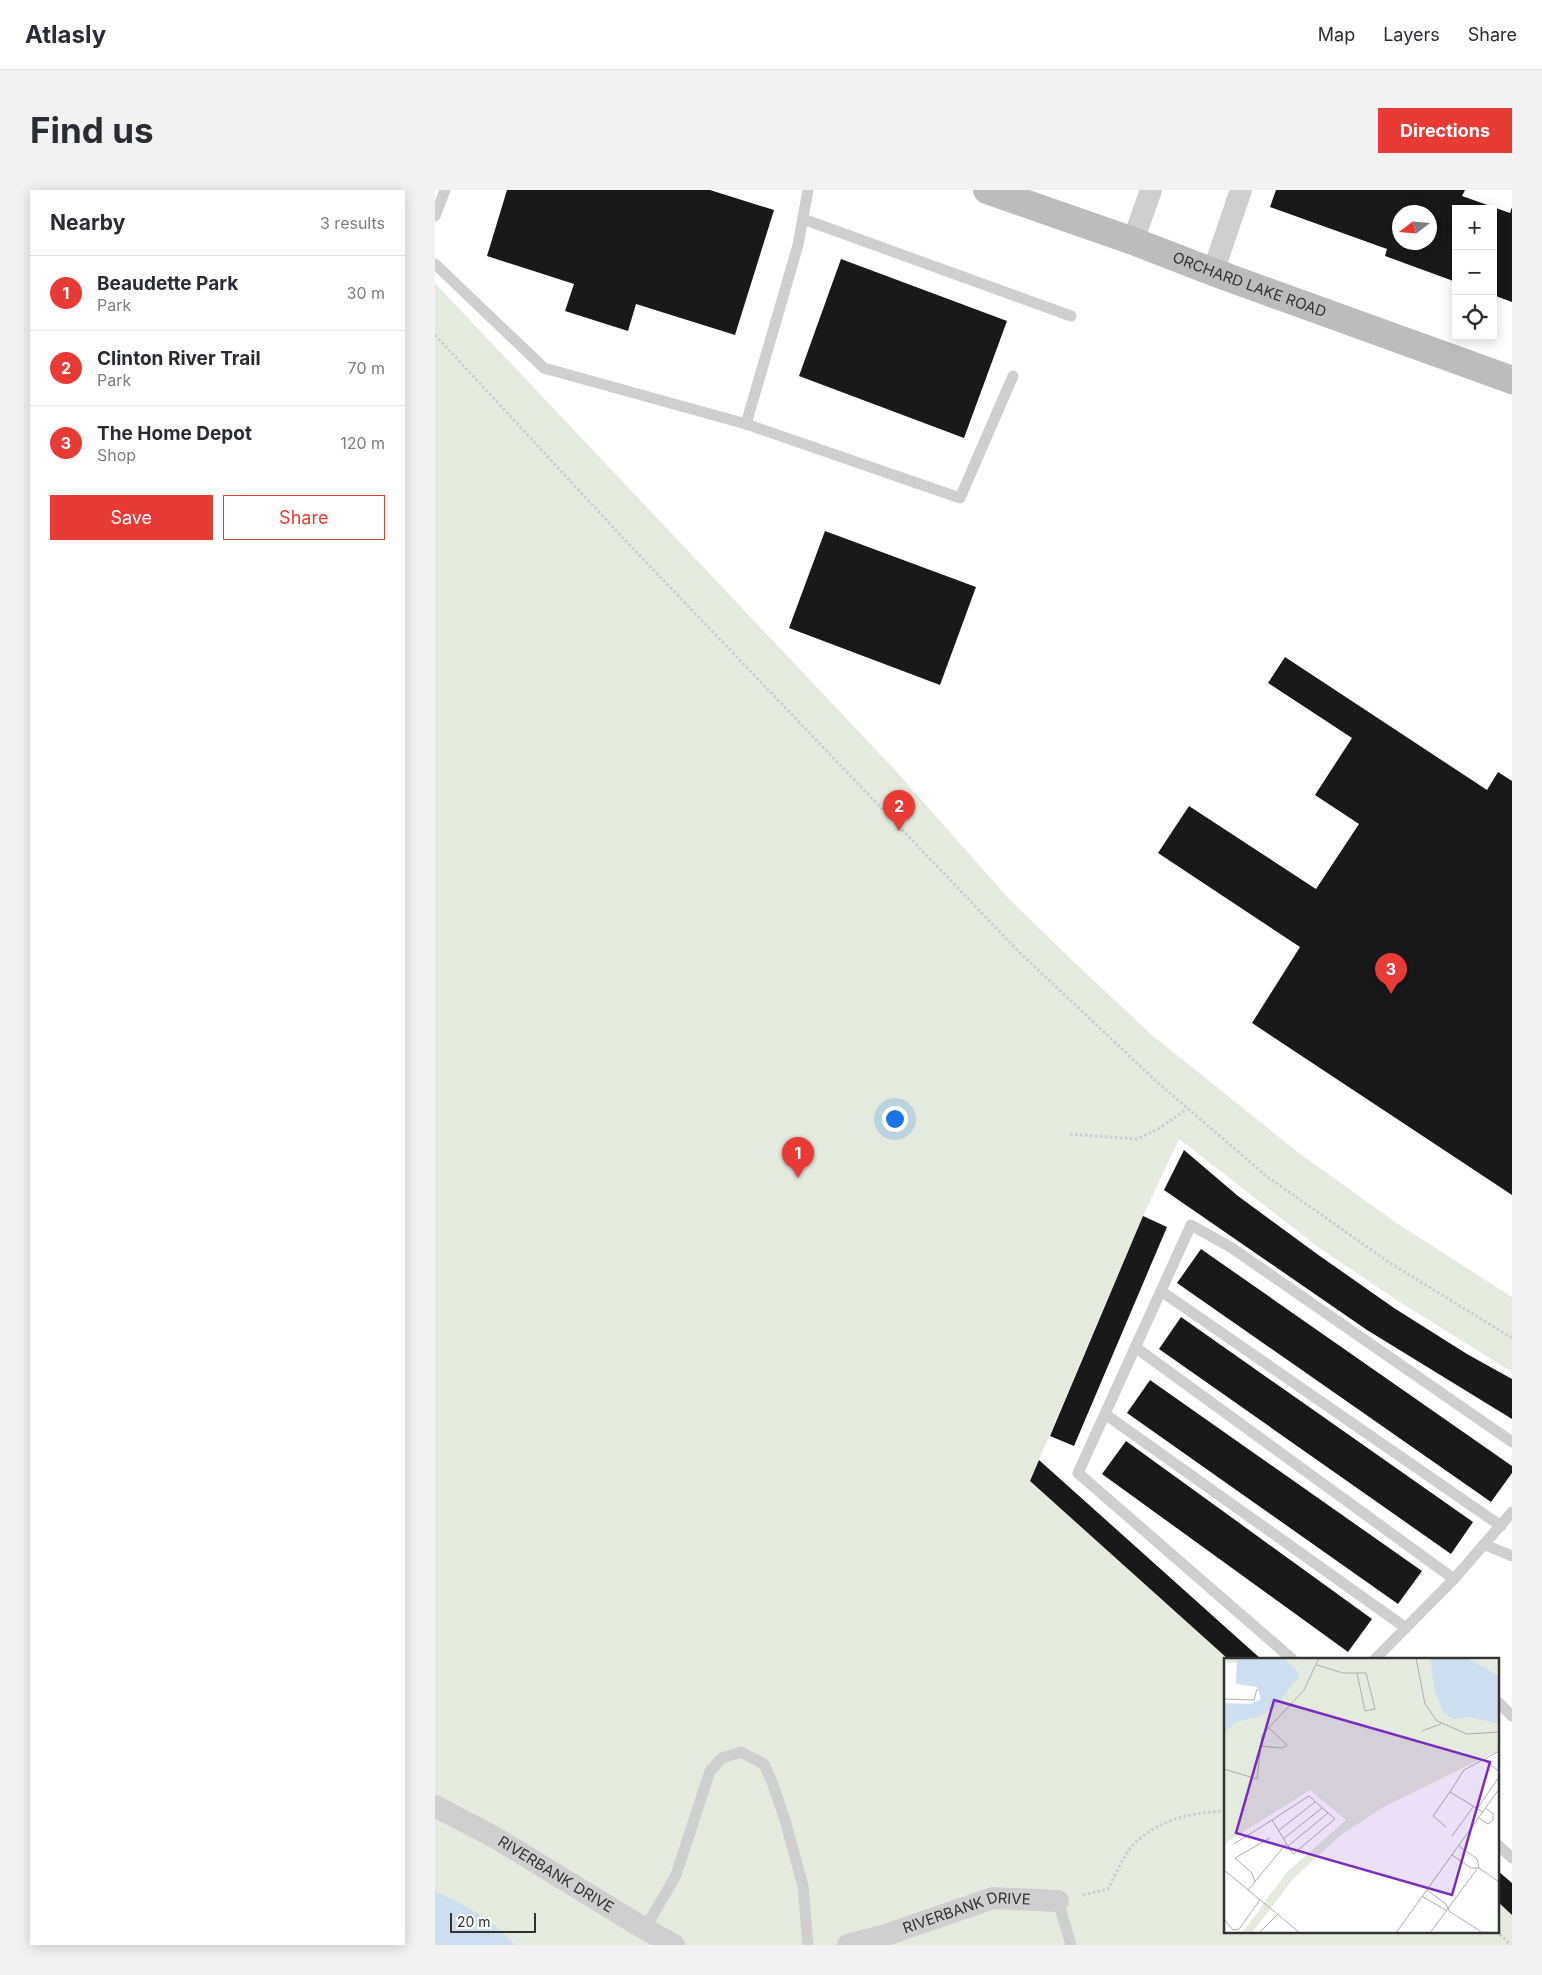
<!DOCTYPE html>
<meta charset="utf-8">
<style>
body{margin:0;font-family:Inter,sans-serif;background:#f2f2f3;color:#2b2b33}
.controls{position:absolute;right:15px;top:15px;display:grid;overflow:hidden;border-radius:0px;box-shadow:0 2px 12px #0003}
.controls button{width:45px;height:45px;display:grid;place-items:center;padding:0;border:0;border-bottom:1px solid #e1e1e2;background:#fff;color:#2b2b33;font:25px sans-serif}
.compass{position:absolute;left:957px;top:15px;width:45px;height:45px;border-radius:50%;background:#fff;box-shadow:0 2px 12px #0003;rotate:254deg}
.scale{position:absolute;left:15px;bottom:12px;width:86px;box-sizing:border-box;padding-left:5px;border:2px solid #323232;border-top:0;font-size:14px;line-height:18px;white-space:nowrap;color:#323232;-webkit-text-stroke:4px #fff;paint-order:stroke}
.you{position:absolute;left:459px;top:928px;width:18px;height:18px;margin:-12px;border:4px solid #fff;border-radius:50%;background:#1a73e8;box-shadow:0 0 0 8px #1a73e833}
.badge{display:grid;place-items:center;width:32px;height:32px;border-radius:50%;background:#e83b35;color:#fff;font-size:16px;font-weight:700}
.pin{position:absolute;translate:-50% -41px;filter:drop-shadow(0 1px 2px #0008)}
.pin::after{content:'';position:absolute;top:26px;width:18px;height:15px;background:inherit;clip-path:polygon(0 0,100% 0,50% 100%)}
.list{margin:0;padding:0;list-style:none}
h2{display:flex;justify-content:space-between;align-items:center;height:65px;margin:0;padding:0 20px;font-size:21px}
h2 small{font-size:16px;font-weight:400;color:#7c7c81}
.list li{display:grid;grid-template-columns:32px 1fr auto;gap:15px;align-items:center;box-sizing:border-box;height:75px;padding:0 20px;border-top:1px solid #e1e1e2}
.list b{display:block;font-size:19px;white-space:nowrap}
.list p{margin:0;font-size:16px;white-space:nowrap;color:#7c7c81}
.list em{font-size:16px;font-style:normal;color:#7c7c81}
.actions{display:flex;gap:10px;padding:15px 20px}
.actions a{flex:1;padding:11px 0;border:1px solid #e83b35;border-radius:0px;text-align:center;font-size:18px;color:#e83b35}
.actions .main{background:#e83b35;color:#fff}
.icon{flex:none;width:28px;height:28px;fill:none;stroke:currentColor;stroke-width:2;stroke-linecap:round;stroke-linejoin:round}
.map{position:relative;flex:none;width:1077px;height:1755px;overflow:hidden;border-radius:0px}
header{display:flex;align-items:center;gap:30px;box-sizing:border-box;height:70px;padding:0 25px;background:#fff;border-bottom:1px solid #e1e1e2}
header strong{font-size:24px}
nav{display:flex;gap:28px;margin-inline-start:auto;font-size:18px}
.intro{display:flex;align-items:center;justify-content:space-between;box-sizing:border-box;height:120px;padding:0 30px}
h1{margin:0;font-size:35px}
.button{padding:12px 22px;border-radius:0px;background:#e83b35;color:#fff;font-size:18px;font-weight:700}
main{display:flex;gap:30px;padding:0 30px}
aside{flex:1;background:#fff;border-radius:0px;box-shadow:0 2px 12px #0003}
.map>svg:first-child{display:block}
.green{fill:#e4ebde}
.water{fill:#cddeee}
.building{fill:#191919;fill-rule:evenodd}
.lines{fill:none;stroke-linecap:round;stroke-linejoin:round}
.path{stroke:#ccc;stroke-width:3;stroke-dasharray:2.5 2.5;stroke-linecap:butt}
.lane{stroke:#cfcfcf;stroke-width:11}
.street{stroke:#cfcfcf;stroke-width:22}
.secondary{stroke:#bcbcbc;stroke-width:28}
.labels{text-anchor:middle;stroke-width:5;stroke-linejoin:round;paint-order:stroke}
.street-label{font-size:15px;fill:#323232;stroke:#fff}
.inset-road{fill:none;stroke:#adadad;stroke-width:1}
.view{fill:#7b2cbf;fill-opacity:0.15;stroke:#7b2cbf;stroke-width:2.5}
.inset-edge{fill:none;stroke:#323232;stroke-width:2.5}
</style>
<header>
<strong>Atlasly</strong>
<nav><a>Map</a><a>Layers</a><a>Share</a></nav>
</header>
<div class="intro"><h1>Find us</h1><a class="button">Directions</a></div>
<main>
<aside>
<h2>Nearby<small>3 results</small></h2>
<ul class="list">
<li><span class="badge">1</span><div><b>Beaudette Park</b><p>Park</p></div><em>30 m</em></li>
<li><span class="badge">2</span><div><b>Clinton River Trail</b><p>Park</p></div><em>70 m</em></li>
<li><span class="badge">3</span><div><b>The Home Depot</b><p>Shop</p></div><em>120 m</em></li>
</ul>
<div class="actions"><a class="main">Save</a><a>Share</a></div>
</aside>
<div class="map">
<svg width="1077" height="1755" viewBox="0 0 1077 1755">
<rect width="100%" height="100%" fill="#fff"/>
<path class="green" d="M0,93l460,487 114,129 67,65 77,72 146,117 96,69 117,75v75l-114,-71 -80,-54 -139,-108 -36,77 -113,265 198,178h-2v272h272v-29l14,13v30h-1077z"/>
<path class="water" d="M0,1701c30,14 58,28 80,54h-80z"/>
<g class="building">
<path d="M72,0h203l64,20 -39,125 -99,-31 -8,27 -63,-20 9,-27 -87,-28z"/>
<path d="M841,0h189l-3,6 48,17 2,-6v95l-19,-7v-86h-37v73l-71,-26 2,-7 -117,-42zM964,22h30v30h-30z"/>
<path d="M406,69l166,62 -43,117 -165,-62z"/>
<path d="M390,341l151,56 -36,98 -151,-57z"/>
<path d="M850,467l202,133 11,-18 14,9v414l-260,-172 48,-76 -142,-94 31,-47 127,83 43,-65 -44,-29 37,-57 -84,-55z"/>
<path d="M749,960l54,46 79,58 77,54 73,46 45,25v40l-145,-89 -203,-140z"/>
<path d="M708,1026l24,11 -93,219 -24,-10z"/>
<path d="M766,1059l311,217v7l-21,29 -314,-219z"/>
<path d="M746,1127l292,205 -22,32 -292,-205z"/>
<path d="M715,1190l272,191 -24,33 -271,-191z"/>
<path d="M691,1251l246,178 -24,33 -246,-178z"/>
<path d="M604,1270l222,199h-33l-198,-178z"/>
<path d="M1063,1681l14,12v32l-14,-13z"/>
</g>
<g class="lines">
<g class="path">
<path d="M0,145l189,204 395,413 137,129 109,94 125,88 122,75"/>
<path d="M635,944l67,5 21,-10 29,-20"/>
<path d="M648,1705l25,-6c7,-13 16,-34 25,-44 24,-25 59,-33 93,-34"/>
<path d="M1061,1741l15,14"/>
</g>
<g class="lane">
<path d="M0,26l10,-26"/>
<path d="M368,29l268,97"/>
<path d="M0,74l109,104 202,56 52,-179 10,-55"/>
<path d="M311,234l214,74 53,-122"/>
<path d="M726,1101l340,235"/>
<path d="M700,1157l319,232"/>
<path d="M670,1224l301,214"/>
<path d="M1050,1355l27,11"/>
<path d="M857,1469l-214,-186 113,-248 41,23 280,194"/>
<path d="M940,1469l79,-80 58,-67"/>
<path d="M1063,1512l14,14"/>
<path d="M1063,1655l14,13"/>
<path d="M623,1711l13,44"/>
<path d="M210,1739l31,-54 34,-104 12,-13 19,-6 23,12 8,18 13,38 18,66 5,59"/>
</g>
<g class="street">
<path d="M698,51l18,-51"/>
<path d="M778,82l28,-82"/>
<path id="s1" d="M0,1616l61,32 149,91 29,16"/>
<path id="s2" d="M413,1755l38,-10 107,-37 65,3"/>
</g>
<path class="secondary" id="s3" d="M552,0l146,51 80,31 299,108"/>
</g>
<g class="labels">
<g class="street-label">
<text dy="5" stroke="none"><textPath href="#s3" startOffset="279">ORCHARD LAKE ROAD</textPath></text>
<text dy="5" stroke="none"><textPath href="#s1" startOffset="139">RIVERBANK DRIVE</textPath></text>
<text dy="5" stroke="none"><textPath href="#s2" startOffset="124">RIVERBANK DRIVE</textPath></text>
</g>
</g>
<g transform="translate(789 1468)">
<rect width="275" height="275" fill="#fff"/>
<path d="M2,0l273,2v90l-117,58 -41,27 -48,44 -41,54h-10l45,-61 59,-52 -36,-30 -86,54v-129l47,-13 6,-41 -51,2z" fill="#e4ebde"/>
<path d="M13,0h46l14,12 2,7 -25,31 -13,8 -25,6 -12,11v-30l27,1 10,-5 -4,-12 -21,-3zM206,0h37l32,18v48l-29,-7 -16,2 -10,-6 -9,-21z" fill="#cddeee"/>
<path class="inset-road" d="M192,0l9,46 12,17 30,13 32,-2M93,7l26,8h23l9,36 -10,2 -8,-38M0,41l30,1 3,-11M198,73l19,-7M35,88l23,2 5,-3 -19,-18M258,101l17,12M0,111l33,10 5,-44 42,-45 15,-32M85,138l26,23 -42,35 -21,-34zM253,151l22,-32M259,154l-33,-20 14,-22 35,-19M255,160l9,6 5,-4v-6l-7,-6M222,169l-13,-11 17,-24M54,173l37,-29M228,178l21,-29M59,181l39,-31M10,186l38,-24M64,188l40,-33M235,188l18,13 2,9M228,197l19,13h8l20,14M0,212l76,63M31,224l-3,-9 -17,-15 35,-20M24,232l38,-46M203,232l19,14 3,7 34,22M198,238l25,15M0,261l9,11 6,-1 21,-29M35,275l19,-19M172,275l103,-144M206,275l47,-64"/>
<path class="view" d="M50,42l216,62 -38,133 -216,-62z"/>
<rect width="275" height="275" class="inset-edge"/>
</g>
</svg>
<div class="controls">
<button>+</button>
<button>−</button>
<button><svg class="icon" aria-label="locate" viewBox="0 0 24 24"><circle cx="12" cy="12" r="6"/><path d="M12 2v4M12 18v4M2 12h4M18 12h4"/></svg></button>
</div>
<svg class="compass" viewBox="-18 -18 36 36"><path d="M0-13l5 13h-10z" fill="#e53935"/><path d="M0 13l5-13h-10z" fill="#7c7c81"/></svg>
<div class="scale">20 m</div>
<div class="you"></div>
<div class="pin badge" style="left:363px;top:988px">1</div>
<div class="pin badge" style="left:464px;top:641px">2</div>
<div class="pin badge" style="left:956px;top:804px">3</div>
</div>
</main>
